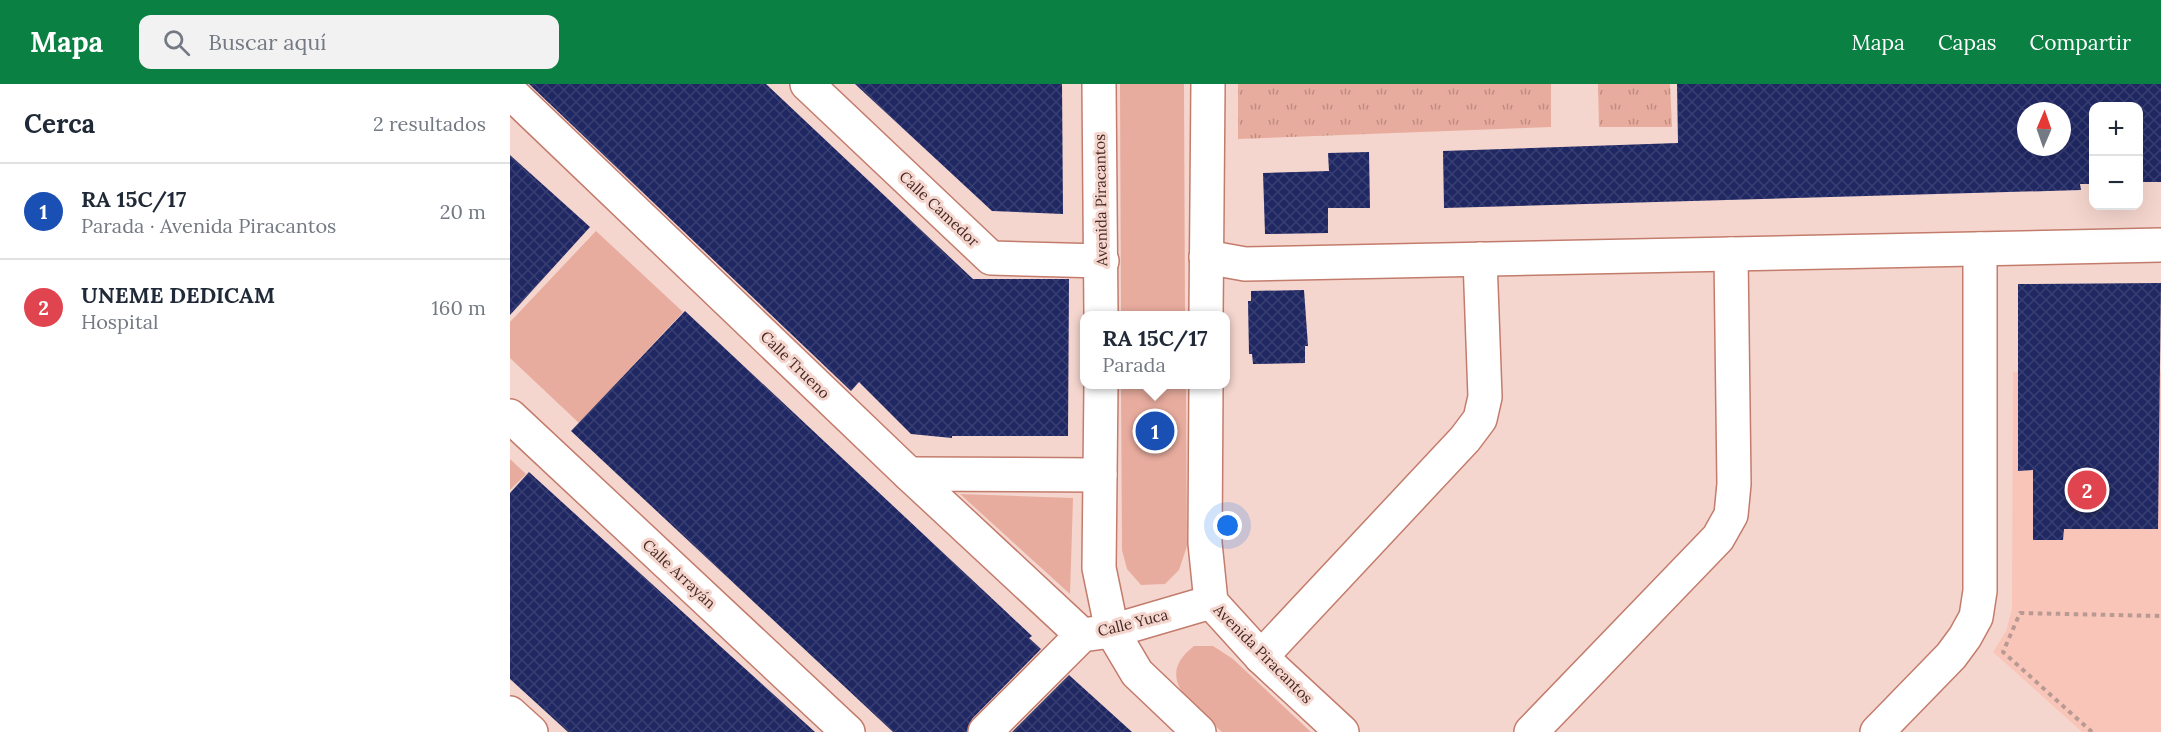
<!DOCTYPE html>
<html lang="es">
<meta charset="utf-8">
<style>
body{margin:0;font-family:Lora,serif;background:#f2f2f3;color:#1f2937}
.controls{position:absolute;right:18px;top:18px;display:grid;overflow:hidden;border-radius:12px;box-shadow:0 6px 24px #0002}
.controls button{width:54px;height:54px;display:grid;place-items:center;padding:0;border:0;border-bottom:2px solid #e0e1e3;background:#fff;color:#1f2937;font:30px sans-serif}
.compass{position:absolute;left:1507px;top:18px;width:54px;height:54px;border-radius:50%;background:#fff;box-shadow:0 6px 24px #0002;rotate:2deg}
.you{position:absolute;left:718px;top:442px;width:21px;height:21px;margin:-15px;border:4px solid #fff;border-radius:50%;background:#1a73e8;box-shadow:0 0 0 9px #1a73e833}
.badge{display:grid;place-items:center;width:39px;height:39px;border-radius:50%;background:#0b8043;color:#fff;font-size:20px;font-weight:700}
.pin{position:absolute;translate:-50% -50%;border:3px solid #fff;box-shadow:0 2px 6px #0006}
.popup{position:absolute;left:570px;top:227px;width:150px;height:78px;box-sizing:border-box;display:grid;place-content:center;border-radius:12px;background:#fff;filter:drop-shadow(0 2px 4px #0005);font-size:20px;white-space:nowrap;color:#747a83}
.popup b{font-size:22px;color:#1f2937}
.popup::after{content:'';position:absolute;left:50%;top:100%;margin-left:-12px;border:12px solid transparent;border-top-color:#fff}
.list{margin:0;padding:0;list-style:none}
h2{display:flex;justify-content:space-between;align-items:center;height:78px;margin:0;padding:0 24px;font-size:26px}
h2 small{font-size:20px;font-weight:400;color:#747a83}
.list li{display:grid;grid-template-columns:39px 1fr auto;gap:18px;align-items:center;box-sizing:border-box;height:96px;padding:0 24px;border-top:2px solid #e0e1e3}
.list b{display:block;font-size:22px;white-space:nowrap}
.list p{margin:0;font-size:20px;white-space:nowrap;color:#747a83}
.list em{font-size:20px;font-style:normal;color:#747a83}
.icon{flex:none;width:33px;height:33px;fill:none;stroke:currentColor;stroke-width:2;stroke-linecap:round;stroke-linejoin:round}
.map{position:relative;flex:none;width:1651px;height:648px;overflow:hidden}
header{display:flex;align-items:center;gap:36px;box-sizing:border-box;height:84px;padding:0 30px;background:#0b8043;color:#fff}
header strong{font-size:28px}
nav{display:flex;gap:33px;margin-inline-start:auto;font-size:21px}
.search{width:420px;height:54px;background:#f2f2f3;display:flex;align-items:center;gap:15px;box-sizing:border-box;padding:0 21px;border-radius:12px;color:#747a83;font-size:22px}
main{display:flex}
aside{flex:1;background:#fff}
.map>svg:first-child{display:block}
.built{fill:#f9c5b9}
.grass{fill:url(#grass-tufts)}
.garden{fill:#e8ac9e}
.building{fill:url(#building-cross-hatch);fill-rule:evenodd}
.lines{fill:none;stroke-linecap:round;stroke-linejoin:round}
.minor-casing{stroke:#c37c6c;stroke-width:36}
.tertiary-casing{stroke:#c37c6c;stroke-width:36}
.path{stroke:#b89a92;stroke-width:4;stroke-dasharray:4.5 4.5;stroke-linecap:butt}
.minor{stroke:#fff;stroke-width:33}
.tertiary{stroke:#fff;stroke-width:33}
.labels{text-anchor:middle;stroke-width:6;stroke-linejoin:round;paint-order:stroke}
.street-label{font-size:15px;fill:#472923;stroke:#f5d6ce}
</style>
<header>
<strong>Mapa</strong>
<div class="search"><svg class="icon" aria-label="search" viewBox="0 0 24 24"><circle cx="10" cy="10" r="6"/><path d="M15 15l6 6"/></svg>Buscar aquí</div>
<nav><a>Mapa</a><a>Capas</a><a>Compartir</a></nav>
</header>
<main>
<aside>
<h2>Cerca<small>2 resultados</small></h2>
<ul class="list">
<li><span class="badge" style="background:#1a4fb4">1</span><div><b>RA 15C/17</b><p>Parada · Avenida Piracantos</p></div><em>20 m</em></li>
<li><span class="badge" style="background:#e0444e">2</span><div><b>UNEME DEDICAM</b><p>Hospital</p></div><em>160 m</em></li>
</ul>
</aside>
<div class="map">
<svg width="1651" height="648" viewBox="0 0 1651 648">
<defs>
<pattern id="grass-tufts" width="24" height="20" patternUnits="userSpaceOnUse" patternTransform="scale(1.5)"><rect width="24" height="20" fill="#e8ac9e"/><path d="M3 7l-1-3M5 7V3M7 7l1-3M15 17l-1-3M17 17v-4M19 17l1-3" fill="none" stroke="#be8c80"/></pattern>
<pattern id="building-cross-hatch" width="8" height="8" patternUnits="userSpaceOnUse" patternTransform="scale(1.5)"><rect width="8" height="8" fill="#202864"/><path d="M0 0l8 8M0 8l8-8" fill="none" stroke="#393f71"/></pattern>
</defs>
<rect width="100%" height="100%" fill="#f5d6ce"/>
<path class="built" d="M1503,288h148v360h-79l-89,-80 13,-21 6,-22z"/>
<g class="grass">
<path d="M728,0h313v43l-313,12z"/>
<path d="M1088,0h72l2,43h-73z"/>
</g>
<g class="garden">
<path d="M610,0h64l1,231h-64z"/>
<path d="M86,147l87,81 -104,111 -69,-65v-36z"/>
<path d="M611,301h65l1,161 -8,24 -14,14 -24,1 -14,-16 -5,-19z"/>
<path d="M0,375l16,15 -16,16z"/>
<path d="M450,410l113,4 -3,96z"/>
<path d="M684,562h19l20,13 78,73h-89c-26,-25 -71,-53 -28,-86z"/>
</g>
<g class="building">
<path d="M19,0h237l207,195h96l-1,157h-116v2l-41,-4 -52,-52 -8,9z"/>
<path d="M345,0h207l1,130 -71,-3z"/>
<path d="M1167,0h484v98h-22v-76h-45v78h-14l1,6 -637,18 -1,-57 235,-8zM1516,27h36v36h-36z"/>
<path d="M859,68l1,56h-42v25l-63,1 -2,-61 66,-2 -1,-18z"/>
<path d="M0,71l80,72 -80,88z"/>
<path d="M1651,199l-3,246h-94l-1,11h-30v-70l-15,1v-187z"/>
<path d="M794,206l4,56h-3v17l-52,1 -1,-10h-3l-1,-53h3v-10z"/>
<path d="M175,227l315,295 32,30 -3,2 12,11 -69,70 -5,13h-74l-322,-301z"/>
<path d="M19,388l191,174 95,86h-247l-58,-53v-186z"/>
<path d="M559,591l63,57h-120z"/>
</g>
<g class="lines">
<defs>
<g id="minor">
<path d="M297,0l184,174 111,3"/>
<path d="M0,8l399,382 173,161"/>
<path d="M696,173l39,7 916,-19"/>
<path d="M0,332l338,316"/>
<path d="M399,390l191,1"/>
<path d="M751,573l204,-218 15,-20 5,-22 -5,-138"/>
<path d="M0,629l21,19"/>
<path d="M475,648l97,-97 30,-4 99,-29"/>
<path d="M1021,648l187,-194 13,-23 3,-31 -3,-230"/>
<path d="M1367,648l74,-76 14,-19 11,-20 4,-26v-342"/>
</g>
<g id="tertiary">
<path d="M589,0l2,232"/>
<path d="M696,232l2,-232"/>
<path d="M591,300l-2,184 13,63 25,42 62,59"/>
<path d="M696,300l-1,159 6,59 50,55 81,75"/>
</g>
</defs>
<use href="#minor" class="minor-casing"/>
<use href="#tertiary" class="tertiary-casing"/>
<path class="path" d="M1582,648l-89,-80 17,-39 141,3"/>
<use href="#minor" class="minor"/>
<use href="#tertiary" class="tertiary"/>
</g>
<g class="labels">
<g class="street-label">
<text transform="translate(591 116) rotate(-91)" y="5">Avenida Piracantos</text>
<text transform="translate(429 125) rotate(43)" y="5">Calle Camedor</text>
<text transform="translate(285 281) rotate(44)" y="5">Calle Trueno</text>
<text transform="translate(169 490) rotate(43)" y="5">Calle Arrayán</text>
<text transform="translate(623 539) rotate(-14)" y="5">Calle Yuca</text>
<text transform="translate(753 570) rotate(45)" y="5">Avenida Piracantos</text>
</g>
</g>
</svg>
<div class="controls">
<button>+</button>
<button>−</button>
</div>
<svg class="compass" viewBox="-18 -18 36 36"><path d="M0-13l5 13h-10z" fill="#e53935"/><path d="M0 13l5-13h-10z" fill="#747a83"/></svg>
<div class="you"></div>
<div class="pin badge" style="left:645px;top:347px;background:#1a4fb4">1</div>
<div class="popup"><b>RA 15C/17</b>Parada</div>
<div class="pin badge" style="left:1577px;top:406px;background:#e0444e">2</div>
</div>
</main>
